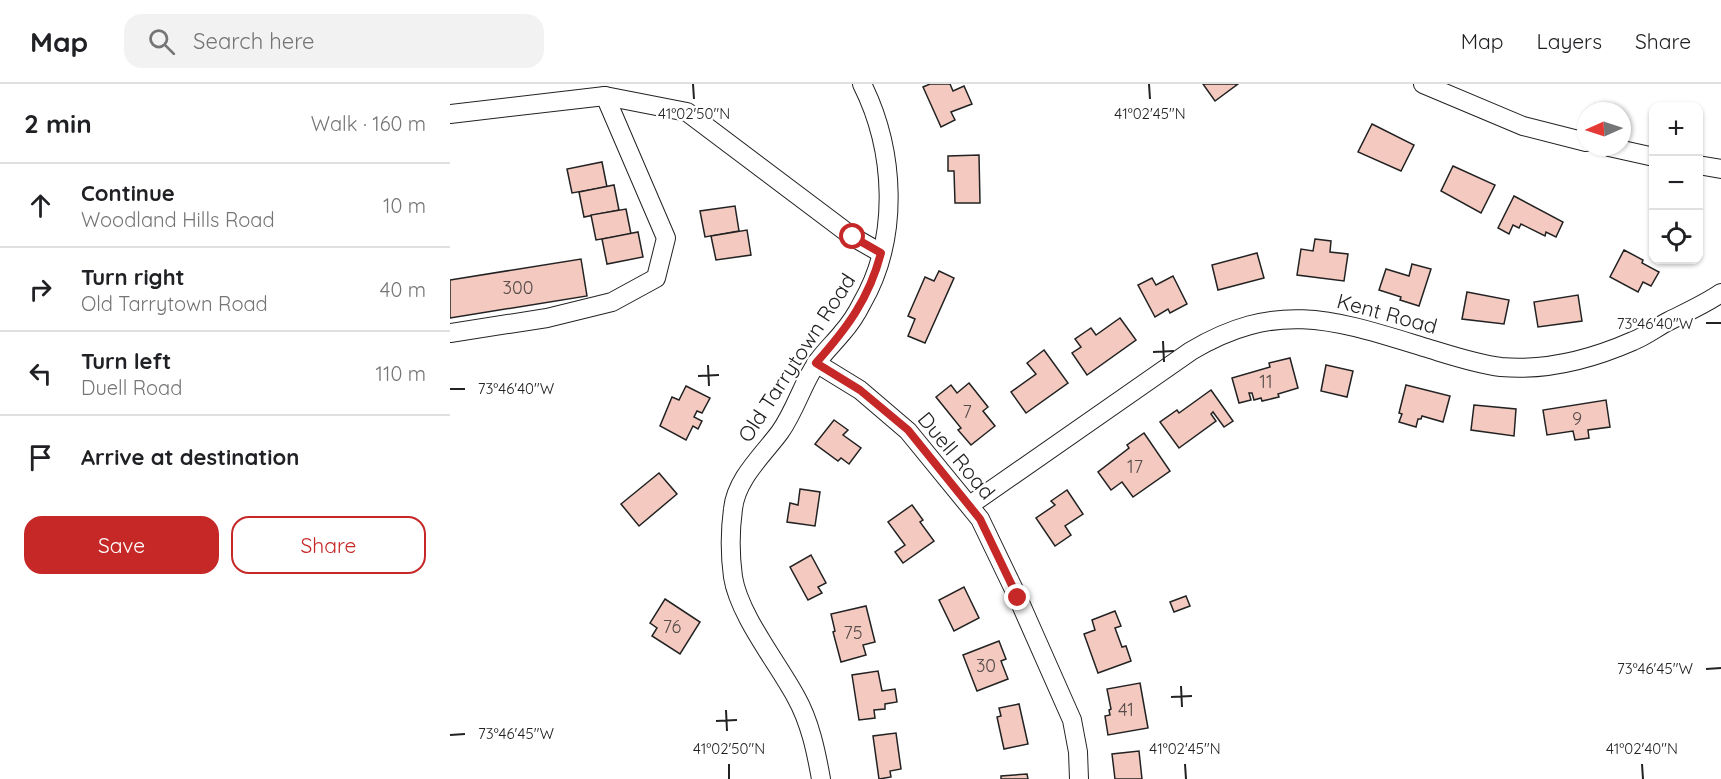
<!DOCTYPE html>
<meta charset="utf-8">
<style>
body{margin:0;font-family:Quicksand,sans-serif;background:#f2f2f2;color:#202124}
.controls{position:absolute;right:18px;top:18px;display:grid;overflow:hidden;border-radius:12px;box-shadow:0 2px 4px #0004}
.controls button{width:54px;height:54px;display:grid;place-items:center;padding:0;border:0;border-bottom:2px solid #e0e0e0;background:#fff;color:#202124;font:30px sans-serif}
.compass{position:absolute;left:1127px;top:18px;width:54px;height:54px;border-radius:50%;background:#fff;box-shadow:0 2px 4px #0004;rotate:267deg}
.stop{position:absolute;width:18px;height:18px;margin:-14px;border:4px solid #c62828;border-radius:50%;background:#fff}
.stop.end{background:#c62828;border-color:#fff;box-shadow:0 2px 6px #0008}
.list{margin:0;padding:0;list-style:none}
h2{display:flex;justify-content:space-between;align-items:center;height:78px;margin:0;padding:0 24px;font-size:26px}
h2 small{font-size:20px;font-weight:400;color:#757577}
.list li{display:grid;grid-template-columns:39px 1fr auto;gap:18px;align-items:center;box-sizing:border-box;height:84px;padding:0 24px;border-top:2px solid #e0e0e0}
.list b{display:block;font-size:22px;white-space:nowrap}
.list p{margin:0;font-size:20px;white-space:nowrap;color:#757577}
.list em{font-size:20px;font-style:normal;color:#757577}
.actions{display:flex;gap:12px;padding:18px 24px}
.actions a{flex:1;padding:14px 0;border:2px solid #c62828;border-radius:18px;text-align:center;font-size:21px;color:#c62828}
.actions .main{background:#c62828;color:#fff}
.icon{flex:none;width:33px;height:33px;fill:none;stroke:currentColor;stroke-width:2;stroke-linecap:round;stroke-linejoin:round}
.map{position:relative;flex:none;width:1271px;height:695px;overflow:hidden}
header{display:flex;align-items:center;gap:36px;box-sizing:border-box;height:84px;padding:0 30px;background:#fff;border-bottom:2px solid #e0e0e0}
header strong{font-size:28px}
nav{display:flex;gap:33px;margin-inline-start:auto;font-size:21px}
.search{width:420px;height:54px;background:#f2f2f2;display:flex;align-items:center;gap:15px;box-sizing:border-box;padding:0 21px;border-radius:18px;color:#757577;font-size:22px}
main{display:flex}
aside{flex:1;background:#fff}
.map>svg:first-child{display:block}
.building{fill:#f3c9c0;stroke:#222;stroke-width:1.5}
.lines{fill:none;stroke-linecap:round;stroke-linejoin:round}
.street-casing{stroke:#222;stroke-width:20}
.street{stroke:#fff;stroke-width:18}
.route{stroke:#c62828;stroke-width:8}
.ticks{fill:none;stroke:#222;stroke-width:2}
.labels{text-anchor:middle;stroke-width:4.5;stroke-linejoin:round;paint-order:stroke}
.number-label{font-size:18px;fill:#564c4a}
.street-label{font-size:21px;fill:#222;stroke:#fff}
.ticks-label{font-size:15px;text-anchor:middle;fill:#222;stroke:#fff;stroke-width:4.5;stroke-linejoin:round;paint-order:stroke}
</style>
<header>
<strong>Map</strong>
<div class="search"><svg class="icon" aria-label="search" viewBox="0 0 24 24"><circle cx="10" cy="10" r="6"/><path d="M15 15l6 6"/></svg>Search here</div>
<nav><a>Map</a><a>Layers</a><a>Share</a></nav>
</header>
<main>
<aside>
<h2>2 min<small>Walk · 160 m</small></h2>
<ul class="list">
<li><svg class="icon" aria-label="ahead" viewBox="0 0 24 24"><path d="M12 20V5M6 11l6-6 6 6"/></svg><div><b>Continue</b><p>Woodland Hills Road</p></div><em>10 m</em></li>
<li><svg class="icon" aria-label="right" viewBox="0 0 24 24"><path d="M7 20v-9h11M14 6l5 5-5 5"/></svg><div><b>Turn right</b><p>Old Tarrytown Road</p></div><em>40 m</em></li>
<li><svg class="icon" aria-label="left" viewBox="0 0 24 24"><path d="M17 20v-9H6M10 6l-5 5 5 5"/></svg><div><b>Turn left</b><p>Duell Road</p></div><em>110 m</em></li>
<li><svg class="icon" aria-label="arrive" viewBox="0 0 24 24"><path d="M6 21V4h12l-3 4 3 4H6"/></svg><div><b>Arrive at destination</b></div></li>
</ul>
<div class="actions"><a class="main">Save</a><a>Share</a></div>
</aside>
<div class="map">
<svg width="1271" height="695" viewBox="0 0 1271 695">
<rect width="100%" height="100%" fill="#fff"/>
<g class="building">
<path d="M480,0h20l3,7 11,-5 8,18 -21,8 4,8 -14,7 -18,-40z"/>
<path d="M753,0h35l-23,17z"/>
<path d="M922,40l42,21 -13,26 -43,-19z"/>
<path d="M529,71l1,48h-25l-1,-32h-6v-15z"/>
<path d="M152,78l5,25 -35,6 -5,-24z"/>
<path d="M1003,82l42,19 -14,28 -40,-22z"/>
<path d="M164,101l5,25 -35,7 -5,-25z"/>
<path d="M1064,112l49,26 -7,15 -10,-5 -1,4 -24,-12 -2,4 -6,-3 -4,9 -11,-6z"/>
<path d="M285,122l4,25 -34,6 -5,-26z"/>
<path d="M176,125l5,25 -35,6 -5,-25z"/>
<path d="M297,146l4,25 -35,5 -5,-24z"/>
<path d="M188,148l5,25 -36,7 -5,-25z"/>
<path d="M865,155l16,2 -1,11 18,2 -4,27 -47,-6 4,-26 12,2z"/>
<path d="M1174,166l19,10 -1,3 17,9 -8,14 -8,-4 -5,10 -28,-15z"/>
<path d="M807,169l7,25 -46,12 -6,-25z"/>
<path d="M131,175l6,37 -137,22v-38z"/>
<path d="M962,180l19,5 -12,37 -19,-6 1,-3 -22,-7 7,-21 23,7z"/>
<path d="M489,187l15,7 -29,65 -17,-7 7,-17 -7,-3 17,-39 9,4z"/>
<path d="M723,192l14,28 -17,9 -2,-4 -13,8 -17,-32 14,-7 4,7z"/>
<path d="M1017,208l42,8 -5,24 -42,-5z"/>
<path d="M1128,211l4,26 -44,6 -4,-25z"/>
<path d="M670,234l16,22 -49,35 -15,-22 9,-6 -6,-8 16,-11 5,7z"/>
<path d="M594,266l24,33 -42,30 -15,-21 25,-18 -9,-11z"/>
<path d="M840,274l8,30 -20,6 1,3 -17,4 -1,-3 -7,2 -2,-7h-3l2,7 -12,3 -7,-25 38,-11 -1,-4z"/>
<path d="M876,281l27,6 -6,26 -26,-6z"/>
<path d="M519,299l19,24 -5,4 12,15 -24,19 -13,-15 3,-2 -25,-31 15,-12 6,8z"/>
<path d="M956,301l44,11 -7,26 -21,-6 -1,3h-3l-2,8 -17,-5 3,-8 -3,-1z"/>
<path d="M236,302l24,12 -8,15 -5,-2 -3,6 8,4 -4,8 -5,-3 -7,14 -26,-14 12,-29 7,3z"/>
<path d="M761,306l22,31 -9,6 -11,-15 -2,2 5,7 -37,27 -19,-26 17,-12 2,3z"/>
<path d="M1156,316l4,27 -22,3 1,8 -14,2 -2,-9 -26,4 -4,-25z"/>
<path d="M1024,321l42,4 -2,27 -43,-6z"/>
<path d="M384,336l14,10 -5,5 18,13 -12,16 -8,-6 -3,3 -23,-17z"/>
<path d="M694,349l26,38 -37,26 -11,-15 -11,8 -13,-18 31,-24 -2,-3z"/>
<path d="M209,389l18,21 -38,32 -18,-22z"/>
<path d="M350,405l20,3 -5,34 -28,-4 3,-19 8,2z"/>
<path d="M617,406l16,24 -18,12 6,9 -16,11 -19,-28 19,-13 -4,-4z"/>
<path d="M462,421l11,15 -3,2 14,19 -31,22 -8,-11 10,-7 -17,-23z"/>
<path d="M361,471l15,28 -8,4 4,6 -14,7 -18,-33z"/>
<path d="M514,503l15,31 -25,13 -15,-31z"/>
<path d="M736,512l4,10 -16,6 -4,-10z"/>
<path d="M215,515l35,23 -20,32 -28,-18 5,-8 -7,-5z"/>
<path d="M416,522l9,36 -12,3 3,10 -25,7 -8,-30 2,-1 -4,-17z"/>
<path d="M665,527l6,15 -6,2 7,19 4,-1 5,15 -33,12 -14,-39 11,-4 -3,-10z"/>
<path d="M549,557l7,18 -5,2 7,18 -31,12 -14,-36z"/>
<path d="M428,587l4,20 13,-2 2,13 -12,2v5l-11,1 1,8 -16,2 -7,-45z"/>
<path d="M690,599l8,45 -40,7 -3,-19 5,-1 -1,-5 2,-1 -4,-20z"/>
<path d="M569,620l9,40 -24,5 -7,-32 4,-1 -2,-8z"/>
<path d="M446,649l5,36 -11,2 1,6 -12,2 -6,-43z"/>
<path d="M689,667l3,28h-27l-3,-25z"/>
<path d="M577,690l1,5h-27v-3z"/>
</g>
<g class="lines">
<defs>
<g id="street">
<path d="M973,0l100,42 63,16"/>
<path d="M0,30l155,-18 82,16 166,125 28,16"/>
<path d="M1159,63l45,10"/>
<path d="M1248,81l23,4"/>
<path d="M0,249l97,-15 65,-16 44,-24 10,-40 -61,-142"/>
<path d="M366,279l44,27 48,41 72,88 38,79 54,122 6,32 1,27"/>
<path d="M520,421l221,-154c89,-53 147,-30 239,-2 23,7 47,15 71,18 45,4 91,-8 132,-26 13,-5 24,-14 36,-20 18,-9 36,-17 52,-28"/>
<path d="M371,695c-5,-28 -11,-57 -25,-82 -19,-35 -57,-82 -63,-120 -3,-22 -3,-46 0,-68 3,-30 30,-54 47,-77 15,-21 22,-47 36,-68 7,-11 18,-21 26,-31 8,-9 15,-20 20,-30 38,-66 33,-153 0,-219"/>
</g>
</defs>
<use href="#street" class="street-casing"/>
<use href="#street" class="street"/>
</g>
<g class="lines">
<path class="route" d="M403,153l28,16c-12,46 -34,75 -65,110l44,27 48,40 72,89 38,79"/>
</g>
<path class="ticks" d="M243,0l1,15M699,0l1,15M1256,239h15M713,257l1,21M703,268l21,-1M258,281l1,21M248,292l21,-1M0,305h15M1256,585l15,-1M731,602l1,21M721,613l21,-1M276,626l1,21M266,637l21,-1M0,651l15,-1M279,680v15M735,680l1,15M1192,680l1,15"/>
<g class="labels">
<g class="number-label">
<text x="68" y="210">300</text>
<text x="816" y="304">11</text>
<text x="517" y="334">7</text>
<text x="1127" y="341">9</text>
<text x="685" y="389">17</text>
<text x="222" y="549">76</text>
<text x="403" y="555">75</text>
<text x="536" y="588">30</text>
<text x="676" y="632">41</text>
</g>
<g class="street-label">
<text transform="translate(937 230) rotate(15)" y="7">Kent Road</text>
<text transform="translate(347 274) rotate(-57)" y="7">Old Tarrytown Road</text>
<text transform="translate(506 372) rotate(50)" y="7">Duell Road</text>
</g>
</g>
<g class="ticks-label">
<text x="244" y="35">41°02'50"N</text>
<text x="700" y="35">41°02'45"N</text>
<text x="1205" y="245">73°46'40"W</text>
<text x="66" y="310">73°46'40"W</text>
<text x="1205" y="590">73°46'45"W</text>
<text x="66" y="655">73°46'45"W</text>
<text x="279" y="670">41°02'50"N</text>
<text x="735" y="670">41°02'45"N</text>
<text x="1192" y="670">41°02'40"N</text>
</g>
</svg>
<div class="controls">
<button>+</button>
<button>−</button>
<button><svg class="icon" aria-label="locate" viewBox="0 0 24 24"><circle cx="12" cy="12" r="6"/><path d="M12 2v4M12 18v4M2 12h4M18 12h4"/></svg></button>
</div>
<svg class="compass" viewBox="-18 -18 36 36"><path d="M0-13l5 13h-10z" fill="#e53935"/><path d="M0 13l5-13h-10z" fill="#757577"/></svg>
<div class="stop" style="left:403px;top:153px"></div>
<div class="stop end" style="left:568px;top:514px"></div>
</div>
</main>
